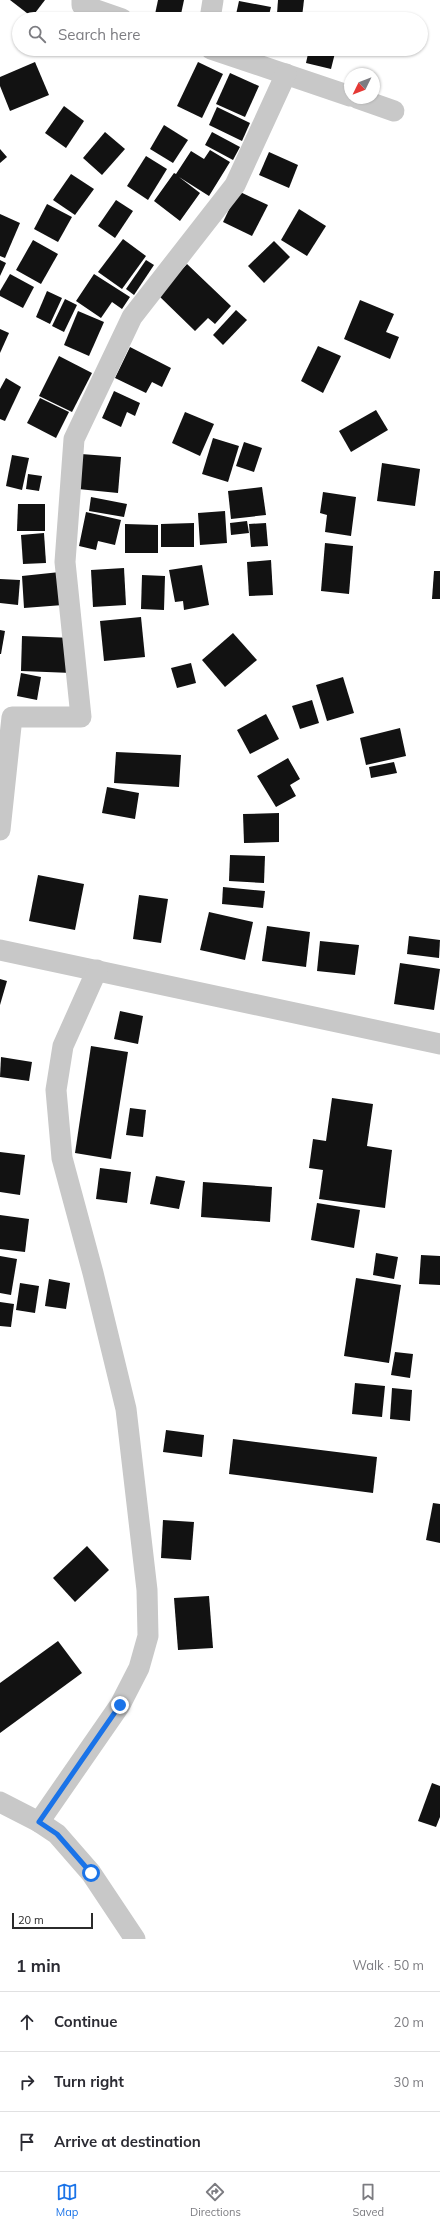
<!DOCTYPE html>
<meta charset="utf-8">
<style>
body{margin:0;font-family:Mulish,sans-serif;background:#f7f7f7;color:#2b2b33}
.compass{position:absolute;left:344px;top:68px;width:36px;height:36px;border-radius:50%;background:#fff;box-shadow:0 1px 3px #0004;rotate:227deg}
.scale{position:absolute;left:12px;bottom:10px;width:81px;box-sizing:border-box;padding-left:4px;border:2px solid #2b2b2b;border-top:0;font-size:11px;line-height:14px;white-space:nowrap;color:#2b2b2b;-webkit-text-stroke:3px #fff;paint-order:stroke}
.stop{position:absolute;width:12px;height:12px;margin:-9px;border:3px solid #1a73e8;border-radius:50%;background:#fff}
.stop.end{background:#1a73e8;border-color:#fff;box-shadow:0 1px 4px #0008}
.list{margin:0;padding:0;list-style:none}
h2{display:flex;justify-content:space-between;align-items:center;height:52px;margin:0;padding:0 16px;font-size:17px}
h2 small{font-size:13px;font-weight:400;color:#7c7c81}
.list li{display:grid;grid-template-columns:26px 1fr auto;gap:12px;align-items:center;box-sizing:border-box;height:60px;padding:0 16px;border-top:1px solid #e1e1e2}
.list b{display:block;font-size:15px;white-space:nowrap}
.list em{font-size:13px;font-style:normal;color:#7c7c81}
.icon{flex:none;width:22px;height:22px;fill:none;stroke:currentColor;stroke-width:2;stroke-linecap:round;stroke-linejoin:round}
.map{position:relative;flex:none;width:440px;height:1939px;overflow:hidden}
.search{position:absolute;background:#fff;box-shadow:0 1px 3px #0004;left:12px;right:12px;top:12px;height:44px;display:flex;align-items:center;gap:10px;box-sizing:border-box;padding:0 14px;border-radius:22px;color:#7c7c81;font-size:15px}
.sheet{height:232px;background:#fff}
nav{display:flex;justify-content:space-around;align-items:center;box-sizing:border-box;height:56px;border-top:1px solid #e1e1e2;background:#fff;font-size:11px;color:#7c7c81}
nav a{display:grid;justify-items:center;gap:2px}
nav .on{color:#1a73e8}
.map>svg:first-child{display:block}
.building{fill:#121212}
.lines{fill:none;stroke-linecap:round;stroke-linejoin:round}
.minor{stroke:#c8c8c8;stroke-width:21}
.route{stroke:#1a73e8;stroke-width:5}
</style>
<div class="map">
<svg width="440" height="1939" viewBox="0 0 440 1939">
<rect width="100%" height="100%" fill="#fff"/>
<g class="building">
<path d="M10,0h35l-13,17z"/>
<path d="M158,0h26l-4,19h-26z"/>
<path d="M278,0h26l-2,17 -25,-3z"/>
<path d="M239,1l32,6 -3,12h-33z"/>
<path d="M309,49h27l-5,20 -25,-6z"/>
<path d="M35,62l14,33 -39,16 -10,-25v-9z"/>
<path d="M198,62l25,12 -21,44 -25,-12z"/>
<path d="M230,73l29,13 -14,31 -29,-13z"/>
<path d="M64,106l20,15 -18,27 -21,-15z"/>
<path d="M217,107l33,16 -8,18 -33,-16z"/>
<path d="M164,125l24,15 -15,23 -23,-14z"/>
<path d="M105,132l20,17 -23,26 -19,-17z"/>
<path d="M212,132l28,15 -7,13 -28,-15z"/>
<path d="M0,149l7,8 -7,6z"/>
<path d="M210,150l20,12 -21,34 -30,-19 21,16 -20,28 -26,-20 20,-28 2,1 15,-23 13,8z"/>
<path d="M269,152l29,13 -9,23 -30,-13z"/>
<path d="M146,156l21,13 -19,31 -21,-14z"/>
<path d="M71,174l23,15 -19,26 -22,-15z"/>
<path d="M238,191l30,14 -16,31 -29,-14z"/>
<path d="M116,200l17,11 -18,27 -17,-12z"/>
<path d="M47,204l25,13 -14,25 -24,-13z"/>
<path d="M299,209l27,17 -19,30 -26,-16z"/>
<path d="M0,214l20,9 -15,35 -5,-2z"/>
<path d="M123,239l23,17 -24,33 -24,-17z"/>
<path d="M33,240l25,14 -17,30 -25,-14z"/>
<path d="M274,241l16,16 -26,26 -16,-17z"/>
<path d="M0,260l6,3 -6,13z"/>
<path d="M146,260l8,5 -20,30 -8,-6z"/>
<path d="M187,264l44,42 -16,18 -7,-6 -13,13 -37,-36z"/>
<path d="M10,274l24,13 -11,21 -23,-12v-5z"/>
<path d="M94,274l36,23 -8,12 -10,-7 -11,16 -25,-17z"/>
<path d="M47,291l15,7 -12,26 -14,-7z"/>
<path d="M65,299l12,6 -13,27 -12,-6z"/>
<path d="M360,300l34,14 -8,18 13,5 -9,22 -46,-20z"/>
<path d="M236,310l11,10 -24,25 -10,-10z"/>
<path d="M78,311l26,11 -15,34 -25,-11z"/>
<path d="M0,329l9,4 -9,20z"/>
<path d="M318,346l23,10 -18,37 -22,-12z"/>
<path d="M130,347l41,21 -9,19 -10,-5 -6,11 -31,-15z"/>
<path d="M59,356l33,17 -20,39 -33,-16z"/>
<path d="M6,378l15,9 -16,34 -5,-2v-30z"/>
<path d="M114,391l26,12 -5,13 -8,-4 -6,15 -19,-9z"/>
<path d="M40,398l29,14 -13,26 -29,-15z"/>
<path d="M376,410l12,20 -37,22 -12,-21z"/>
<path d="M185,412l29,12 -14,32 -28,-13z"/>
<path d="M213,438l26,8 -11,36 -26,-8z"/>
<path d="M244,442l18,6 -8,24 -18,-6z"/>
<path d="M81,454l40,3 -3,36 -40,-4z"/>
<path d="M12,455l17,3 -7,32 -16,-4z"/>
<path d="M382,463l38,6 -5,37 -38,-5z"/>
<path d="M28,474l14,2 -3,15 -13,-2z"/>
<path d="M262,487l4,28 -35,4 -3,-28z"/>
<path d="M323,492l33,5 -5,39 -26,-4 2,-17 -7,-2z"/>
<path d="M91,497l36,7 -3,13 -35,-6z"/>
<path d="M18,504h27v27h-28z"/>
<path d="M225,511l2,32 -27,2 -2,-32z"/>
<path d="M86,512l35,8 -6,25 -17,-4 -2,9 -17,-4z"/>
<path d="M247,521l2,12 -18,2 -1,-12z"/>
<path d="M194,523v24h-33v-23z"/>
<path d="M266,523l2,23 -17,1 -2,-23z"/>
<path d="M125,524l33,1v28h-33z"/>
<path d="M44,533l2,30 -23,1 -2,-29z"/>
<path d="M325,543l28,3 -4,48 -28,-3z"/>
<path d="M271,560l2,35 -24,1 -2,-34z"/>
<path d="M202,565l7,40 -25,5 -1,-9 -8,1 -6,-32z"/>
<path d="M124,568l2,37 -33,2 -2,-37z"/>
<path d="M434,571h6v28h-8z"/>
<path d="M60,572l3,33 -39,3 -2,-32z"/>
<path d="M142,575l23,1 -1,34 -23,-1z"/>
<path d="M0,579l20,1 -2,25 -18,-2z"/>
<path d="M141,617l4,40 -41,4 -4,-40z"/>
<path d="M0,630l5,1 -4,23h-1z"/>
<path d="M233,633l24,27 -32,27 -23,-27z"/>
<path d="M22,636l51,2 -1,35 -51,-2z"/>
<path d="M191,663l5,20 -19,5 -6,-20z"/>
<path d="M21,673l20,4 -4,23 -20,-4z"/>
<path d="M343,677l11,36 -27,8 -11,-36z"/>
<path d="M312,700l7,23 -19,6 -8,-23z"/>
<path d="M266,714l13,25 -29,15 -13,-24z"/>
<path d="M400,728l6,28 -40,9 -6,-27z"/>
<path d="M116,752l65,3 -2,32 -65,-4z"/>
<path d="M288,758l12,21 -10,6 6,11 -20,11 -19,-31z"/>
<path d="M394,762l3,11 -26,5 -2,-11z"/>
<path d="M107,787l32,6 -4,26 -33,-6z"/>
<path d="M279,813v29l-35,1 -1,-29z"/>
<path d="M230,855l35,1 -1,27 -35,-2z"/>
<path d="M38,875l46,9 -9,46 -46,-9z"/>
<path d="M223,887l42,4 -2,17 -41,-4z"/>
<path d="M139,895l29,4 -7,44 -28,-4z"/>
<path d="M209,912l44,10 -8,38 -45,-10z"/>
<path d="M267,926l43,6 -4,35 -44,-6z"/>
<path d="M409,936l31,4 -1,18 -32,-4z"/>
<path d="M320,941l39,4 -4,30 -38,-4z"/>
<path d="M400,963l40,6 -6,41 -40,-6z"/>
<path d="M0,979l7,2 -7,24z"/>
<path d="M120,1011l23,5 -5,28 -24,-5z"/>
<path d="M91,1046l37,6 -17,107 -36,-6z"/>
<path d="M1,1057l31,5 -3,19 -29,-4z"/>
<path d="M332,1098l41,6 -6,42 25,4 -7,58 -66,-9 4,-29 -14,-2 4,-29 13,2z"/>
<path d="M130,1108l16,2 -3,27 -17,-2z"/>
<path d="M0,1152l25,3 -5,40 -20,-3z"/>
<path d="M100,1168l31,4 -4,31 -31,-4z"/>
<path d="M156,1176l29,5 -6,28 -29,-5z"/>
<path d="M203,1182l69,5 -2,35 -69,-5z"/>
<path d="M317,1203l43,7 -6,38 -43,-8z"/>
<path d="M0,1215l29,4 -4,33 -25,-3z"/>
<path d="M376,1253l22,4 -4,22 -21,-4z"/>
<path d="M421,1255l19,1v29l-21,-1z"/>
<path d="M0,1256l17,3 -6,36 -11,-2z"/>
<path d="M356,1278l45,7 -12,78 -45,-7z"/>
<path d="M49,1279l21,4 -4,26 -21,-3z"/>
<path d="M20,1283l19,3 -4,27 -19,-3z"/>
<path d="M0,1302l14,2 -3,23 -11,-1z"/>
<path d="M395,1352l18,2 -3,24 -19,-3z"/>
<path d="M355,1383l30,3 -3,31 -30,-3z"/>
<path d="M392,1388l20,2 -2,31 -20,-2z"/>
<path d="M166,1430l38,5 -2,22 -39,-5z"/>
<path d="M233,1439l144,18 -4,36 -144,-19z"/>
<path d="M433,1503l7,1v39l-14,-3z"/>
<path d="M163,1520l31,2 -3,38 -30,-2z"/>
<path d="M87,1546l22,24 -34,32 -22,-24z"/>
<path d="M209,1596l4,52 -35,2 -4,-52z"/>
<path d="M58,1641l24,32 -82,60v-50z"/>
<path d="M432,1783l8,3v31l-4,10 -18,-6z"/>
</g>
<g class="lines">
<g class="minor">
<path d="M82,0v5l40,14"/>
<path d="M210,19l3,-19"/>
<path d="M211,49l139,47"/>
<path d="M357,98l37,13"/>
<path d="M0,830l12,-113h69l-16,-155 9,-123 58,-122 103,-132 51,-111"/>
<path d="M0,950l440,94"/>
<path d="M0,1802l39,20 18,12 34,39 44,66"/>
<path d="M39,1822l81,-117 19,-37 9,-32 -1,-46 -21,-181 -33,-136 -31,-115 -6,-68 7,-44 34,-76"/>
</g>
</g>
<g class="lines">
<path class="route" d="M91,1873l-34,-39 -18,-12 81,-117"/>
</g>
</svg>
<svg class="compass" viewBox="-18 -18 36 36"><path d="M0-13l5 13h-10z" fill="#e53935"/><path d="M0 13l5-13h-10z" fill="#7c7c81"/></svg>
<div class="scale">20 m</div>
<div class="stop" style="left:91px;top:1873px"></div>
<div class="stop end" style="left:120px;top:1705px"></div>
<div class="search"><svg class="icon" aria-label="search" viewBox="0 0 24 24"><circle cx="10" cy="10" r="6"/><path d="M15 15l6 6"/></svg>Search here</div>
</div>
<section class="sheet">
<h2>1 min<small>Walk · 50 m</small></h2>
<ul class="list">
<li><svg class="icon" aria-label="ahead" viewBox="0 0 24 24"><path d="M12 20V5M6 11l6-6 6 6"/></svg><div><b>Continue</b></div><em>20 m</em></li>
<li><svg class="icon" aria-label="right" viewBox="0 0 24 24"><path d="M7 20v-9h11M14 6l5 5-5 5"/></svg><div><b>Turn right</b></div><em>30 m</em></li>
<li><svg class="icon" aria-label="arrive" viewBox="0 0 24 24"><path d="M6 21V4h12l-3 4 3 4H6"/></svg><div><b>Arrive at destination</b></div></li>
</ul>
</section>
<nav>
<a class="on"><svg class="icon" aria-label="map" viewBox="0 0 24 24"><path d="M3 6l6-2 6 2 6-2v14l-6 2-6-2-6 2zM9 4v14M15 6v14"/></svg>Map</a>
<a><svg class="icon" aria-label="directions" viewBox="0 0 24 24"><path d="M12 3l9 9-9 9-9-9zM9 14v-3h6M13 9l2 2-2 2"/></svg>Directions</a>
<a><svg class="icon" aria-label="saved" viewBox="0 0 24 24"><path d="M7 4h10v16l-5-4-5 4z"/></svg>Saved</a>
</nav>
